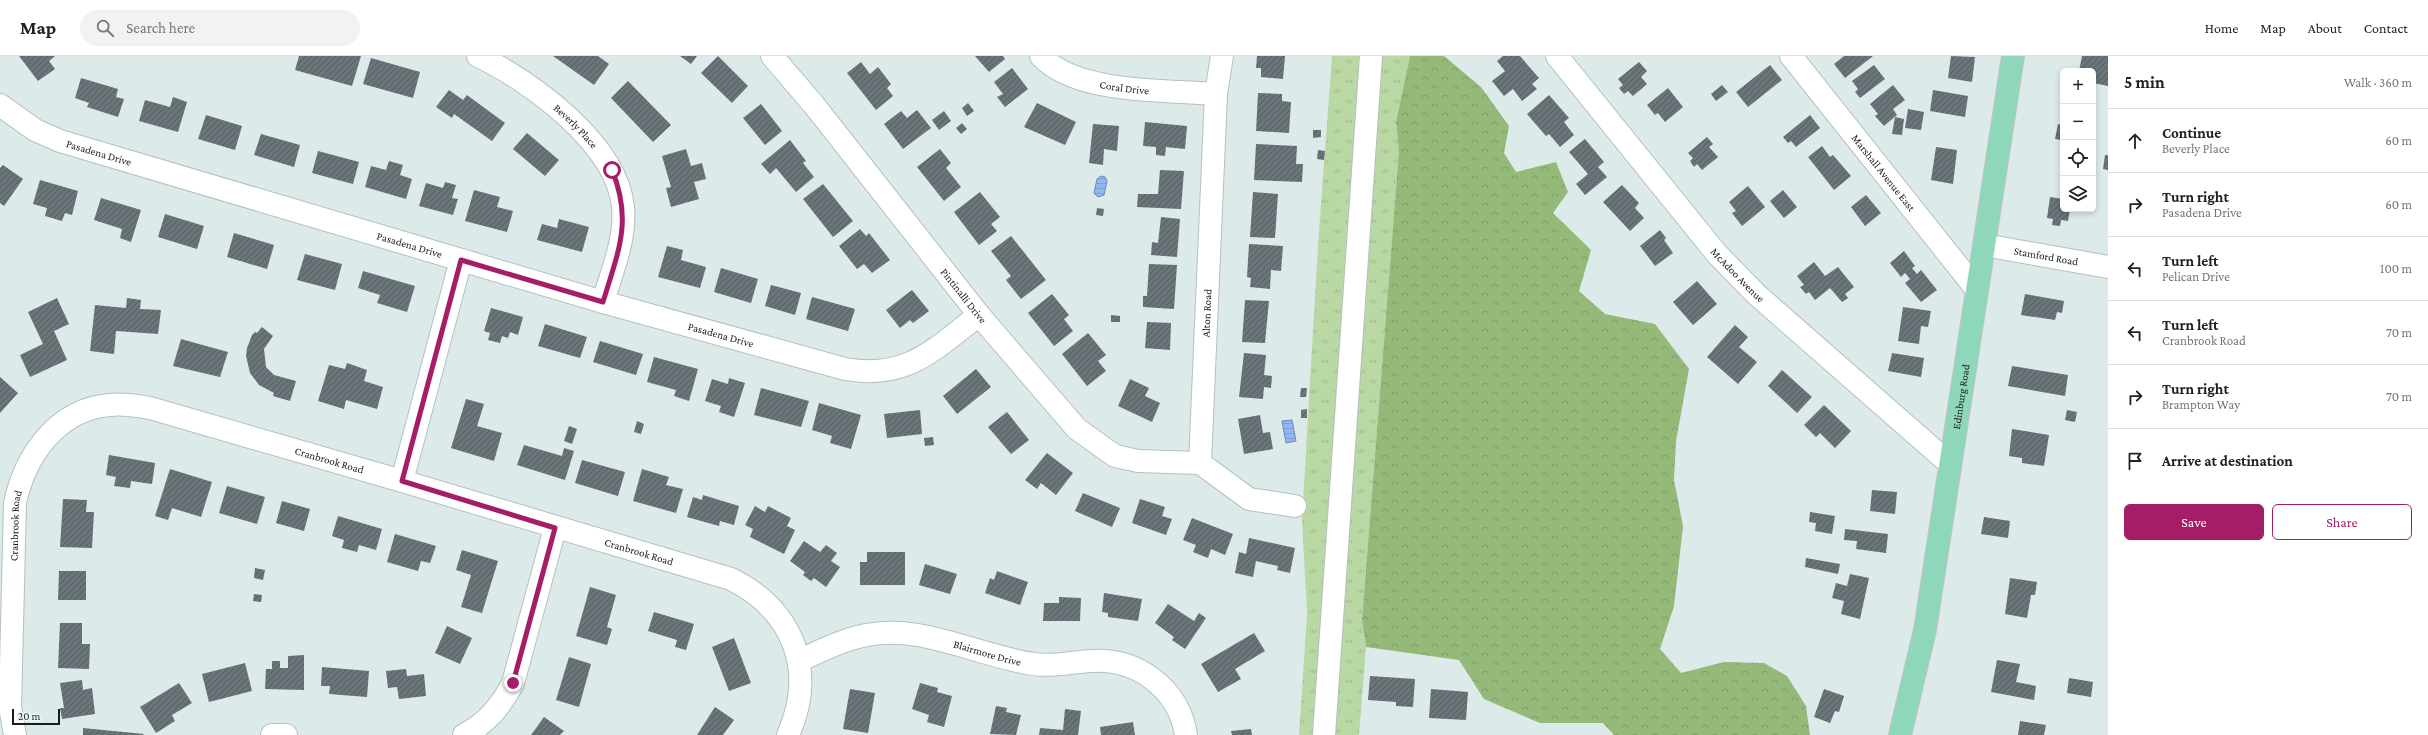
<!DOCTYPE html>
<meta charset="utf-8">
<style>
body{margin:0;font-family:"Crimson Pro",serif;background:#f2f2f2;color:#222}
.controls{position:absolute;right:12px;top:12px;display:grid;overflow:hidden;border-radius:6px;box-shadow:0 2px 6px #0003}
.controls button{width:36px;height:36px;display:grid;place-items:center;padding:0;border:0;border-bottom:1px solid #e0e0e0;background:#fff;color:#222;font:20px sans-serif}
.scale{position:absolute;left:12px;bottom:10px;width:48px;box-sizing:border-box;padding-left:4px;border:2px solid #181c1c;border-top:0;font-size:11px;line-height:14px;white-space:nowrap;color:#181c1c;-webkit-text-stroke:3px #ebf8f7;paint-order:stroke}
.stop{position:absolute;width:12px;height:12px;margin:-9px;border:3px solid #a51d66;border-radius:50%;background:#fff}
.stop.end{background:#a51d66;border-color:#fff;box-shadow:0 1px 4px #0008}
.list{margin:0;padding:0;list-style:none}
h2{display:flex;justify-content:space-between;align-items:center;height:52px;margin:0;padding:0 16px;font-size:17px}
h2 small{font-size:13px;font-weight:400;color:#767676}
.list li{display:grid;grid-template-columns:26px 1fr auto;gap:12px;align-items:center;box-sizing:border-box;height:64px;padding:0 16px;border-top:1px solid #e0e0e0}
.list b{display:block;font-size:15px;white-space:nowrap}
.list p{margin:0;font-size:13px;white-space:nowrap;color:#767676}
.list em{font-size:13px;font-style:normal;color:#767676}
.actions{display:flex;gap:8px;padding:12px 16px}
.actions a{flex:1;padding:9px 0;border:1px solid #a51d66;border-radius:6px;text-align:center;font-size:14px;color:#a51d66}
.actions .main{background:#a51d66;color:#fff}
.icon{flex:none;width:22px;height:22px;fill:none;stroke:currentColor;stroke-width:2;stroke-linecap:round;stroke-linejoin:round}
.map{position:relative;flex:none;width:2108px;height:679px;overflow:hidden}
header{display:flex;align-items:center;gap:24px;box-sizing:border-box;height:56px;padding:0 20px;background:#fff;border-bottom:1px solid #e0e0e0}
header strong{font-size:19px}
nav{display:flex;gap:22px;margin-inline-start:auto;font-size:14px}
.search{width:280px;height:36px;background:#f2f2f2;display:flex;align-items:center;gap:10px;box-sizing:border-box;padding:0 14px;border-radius:22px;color:#767676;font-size:15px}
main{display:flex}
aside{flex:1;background:#fff}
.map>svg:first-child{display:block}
.grass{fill:url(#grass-tufts)}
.forest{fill:url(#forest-crowns)}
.water{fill:url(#water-rules);stroke:#6d89b4}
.building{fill:url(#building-hatch)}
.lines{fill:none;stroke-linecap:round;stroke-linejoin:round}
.minor-casing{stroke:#b4c0c0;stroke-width:24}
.major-casing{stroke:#c3c4c4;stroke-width:24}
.minor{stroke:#fff;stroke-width:22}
.major{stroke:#8fd7bb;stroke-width:22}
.route{stroke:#a51d66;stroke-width:5}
.labels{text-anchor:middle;stroke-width:3.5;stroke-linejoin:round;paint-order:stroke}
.street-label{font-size:11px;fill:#181c1c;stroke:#ebf8f7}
</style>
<header>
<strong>Map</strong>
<div class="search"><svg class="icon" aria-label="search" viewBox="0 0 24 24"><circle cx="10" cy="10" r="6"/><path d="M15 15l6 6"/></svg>Search here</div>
<nav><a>Home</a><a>Map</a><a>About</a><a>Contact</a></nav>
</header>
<main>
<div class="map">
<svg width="2108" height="679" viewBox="0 0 2108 679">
<defs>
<pattern id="grass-tufts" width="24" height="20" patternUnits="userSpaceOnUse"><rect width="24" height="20" fill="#bad8a3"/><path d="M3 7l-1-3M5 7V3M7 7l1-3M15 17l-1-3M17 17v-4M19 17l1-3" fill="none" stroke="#9fb98c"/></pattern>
<pattern id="forest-crowns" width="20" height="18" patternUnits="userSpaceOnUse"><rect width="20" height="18" fill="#95b978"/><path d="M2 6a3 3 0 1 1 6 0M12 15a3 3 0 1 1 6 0" fill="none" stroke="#809e67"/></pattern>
<pattern id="water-rules" width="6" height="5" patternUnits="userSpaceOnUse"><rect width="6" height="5" fill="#91b8f5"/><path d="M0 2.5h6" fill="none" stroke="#7c9ed1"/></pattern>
<pattern id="building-hatch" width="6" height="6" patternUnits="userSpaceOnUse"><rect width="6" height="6" fill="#6a7479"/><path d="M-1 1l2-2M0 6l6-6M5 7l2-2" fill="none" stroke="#565e62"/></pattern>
</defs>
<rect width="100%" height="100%" fill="#ddeaea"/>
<path class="grass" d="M1332,0h78l-14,66 3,29 -37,469 4,27 -7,88h-60l8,-121 -5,-95 16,-274z"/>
<path class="forest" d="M1410,0h34l37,31 28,39 -5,27 12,19 40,-10 12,30 -15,21 38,37 -12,41 26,23 50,10 34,45 -13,72 -2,39 9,46 -9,80 -14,43 21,24 43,-11 40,1 23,13 19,30 4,29h-196l-11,-12h-63l-56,-24 -25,-39 -93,-13 -4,-27 37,-469 -3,-29z"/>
<g class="water">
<path d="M1101,120l4,1 2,4 -3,14 -6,2 -4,-4 3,-14z"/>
<path d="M1292,364l4,21 -10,2 -4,-22z"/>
</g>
<g class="building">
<path d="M19,0h36l-6,5 6,8 -17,12z"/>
<path d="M299,0h62l-9,30 -57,-16z"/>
<path d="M553,0h45l11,8 -15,21z"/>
<path d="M680,0h17l-6,8z"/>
<path d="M718,0l30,30 -16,17 -31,-30z"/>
<path d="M975,0h28l2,3 -16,13z"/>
<path d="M1257,0h28l-2,23 -22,-2v-9h-5z"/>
<path d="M1503,0h17l19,22 -7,6 5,5 -15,12 -9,-12 -9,7 -12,-15 13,-10 -8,-10z"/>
<path d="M1844,0h29l-28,22 -11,-14z"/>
<path d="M1951,0l24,1 -3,25 -24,-4z"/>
<path d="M2082,0h26v30l-15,-3v-12h-14z"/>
<path d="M371,2l49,14 -7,26 -50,-14z"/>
<path d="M861,6l9,12 8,-7 13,17 -4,4 6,8 -17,14 -29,-37z"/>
<path d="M1639,6l8,9 -6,6 6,7 -14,12 -5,-5 -4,3 -5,-6 4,-3 -5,-6z"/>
<path d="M1770,9l12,15 -34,27 -12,-15z"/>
<path d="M1874,9l11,14 -25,19 -5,-6 3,-3 -6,-8z"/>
<path d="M1012,12l16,21 -23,18 -8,-10 6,-3 -9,-12z"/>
<path d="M81,22l37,11 -2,8 8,2 -6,18 -31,-10 2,-4 -14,-5z"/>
<path d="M628,25l43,44 -18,17 -42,-44z"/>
<path d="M1722,29l6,7 -12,9 -5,-7z"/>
<path d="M1893,29l12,15 -12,9 4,6 -13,11 -9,-10 3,-2 -8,-10z"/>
<path d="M1668,32l15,19 -18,15 -7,-9 -3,2 -8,-10z"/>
<path d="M449,34l14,10 4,-5 38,28 -13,18 -38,-27 -2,4 -16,-11z"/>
<path d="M1933,34l35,6 -3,21 -35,-6z"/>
<path d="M1258,37l24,1v7l9,1 -2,31 -33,-2z"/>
<path d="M1549,39l20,23 -5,4 10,13 -14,12 -11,-13 -3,2 -19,-22z"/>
<path d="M173,41l14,5 -9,30 -39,-11 6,-21 25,7z"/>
<path d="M968,47l6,8 -7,5 -5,-8z"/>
<path d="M1037,47l39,19 -11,23 -41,-18z"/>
<path d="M761,48l21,27 -17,14 -22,-27z"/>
<path d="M1908,53l16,3 -3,18 -16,-2z"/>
<path d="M917,54l14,18 -28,21 -19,-25 17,-13 6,7z"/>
<path d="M944,55l7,10 -12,9 -7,-10z"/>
<path d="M206,59l36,11 -7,24 -37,-11z"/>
<path d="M1810,59l10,13 -24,19 -5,-6 -3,2 -5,-6z"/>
<path d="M1895,61l9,2 -2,16 -10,-1z"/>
<path d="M1145,66l42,4 -2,23 -19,-2 -1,9 -9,-1v-8l-13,-1z"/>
<path d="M962,67l5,6 -6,5 -5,-6z"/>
<path d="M1093,68l26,2 -2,25 -13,-2 -1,16 -14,-2z"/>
<path d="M2058,68l5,1v25h-3l2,-10 -7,-1z"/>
<path d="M1313,74h8v7l-8,1z"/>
<path d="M527,77l32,27 -14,16 -32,-27z"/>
<path d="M261,78l39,11 -6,22 -40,-12z"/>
<path d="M1707,81l6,7 -4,3 9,10 -16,13 -5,-6 -3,3 -4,-6 3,-3 -5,-5z"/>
<path d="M1585,83l19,23 -6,5 9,10 -22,18 -9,-11 12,-10 -19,-22z"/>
<path d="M790,84l16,21 -3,2 11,14 -18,15 -20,-24 -6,6 -9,-10z"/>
<path d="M1256,88l41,2 -1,18h7l-1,18 -48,-2z"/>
<path d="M1822,90l8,11 3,-2 18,21 -17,14 -26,-33z"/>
<path d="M1936,91l21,3 -4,34 -22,-4z"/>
<path d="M686,93l5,17 11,-3 4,16 -12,3 5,17 -28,8 -5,-19 5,-1 -9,-31z"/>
<path d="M940,93l11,14 -5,5 15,19 -17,14 -27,-34z"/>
<path d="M1318,94l7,1 -1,9 -7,-1z"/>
<path d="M318,95l41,11 -6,22 -41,-11z"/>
<path d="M2105,99h3v15l-5,-1z"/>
<path d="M389,105l14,4 -3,10 12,4 -6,20 -41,-12 6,-21 15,4z"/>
<path d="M3,109l20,14 -19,27 -4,-3v-35z"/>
<path d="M1160,114l24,1 -3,38 -44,-2 1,-13h20z"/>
<path d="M40,124l38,11 -6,24 -7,-2 -3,8 -17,-5 2,-8 -14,-4z"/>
<path d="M445,126l11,3 -4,13 6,1 -5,16 -34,-9 7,-23 17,5z"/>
<path d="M823,128l30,37 -20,16 -30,-38z"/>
<path d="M1622,129l17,18 -4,5 9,10 -14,13 -27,-29z"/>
<path d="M1748,130l17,21 -23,19 -10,-13 4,-2 -7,-9z"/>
<path d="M474,134l26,7 -3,10 16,4 -6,21 -42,-11z"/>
<path d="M1783,134l14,17 -13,11 -14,-17z"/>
<path d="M980,136l20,25 -9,7 6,7 -18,14 -25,-33z"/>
<path d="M1253,136l25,2 -3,44 -25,-1z"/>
<path d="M1866,139l15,18 -16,13 -14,-19z"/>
<path d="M2050,141l13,2v10h7l-2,12 -7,-1 -1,6 -8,-1 1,-6 -6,-1z"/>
<path d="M101,142l40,12 -10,32 -11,-4 2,-9 -28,-9z"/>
<path d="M1097,152l7,1 -1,7 -7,-1z"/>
<path d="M165,158l39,12 -7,23 -39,-12z"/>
<path d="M1161,161l19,2 -3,38 -26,-2 1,-13 6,1z"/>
<path d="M559,163l30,8 -7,25 -45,-12 5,-16 15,4z"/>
<path d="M860,173l6,7 3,-3 21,27 -18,13 -8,-9 -7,5 -18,-23z"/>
<path d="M1660,174l6,8 -2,2 9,13 -18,13 -15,-20z"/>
<path d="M234,177l40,12 -7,24 -40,-12z"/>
<path d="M1011,180l35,44 -25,19 -15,-19 5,-4 -20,-25z"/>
<path d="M1249,188l34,2 -2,25 -10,-1 -1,19 -20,-2 1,-9 -4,-1z"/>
<path d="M667,190l16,4 -2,10 25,7 -6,21 -42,-11z"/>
<path d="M1904,195l11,15 -3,2 5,6 4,-4 16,20 -16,12 -16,-19 5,-4 -5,-6 -4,4 -11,-14z"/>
<path d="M305,198l37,10 -7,26 -38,-10z"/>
<path d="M1814,206l11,14 13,-9 16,20 -9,7 3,4 -6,4 -12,-14 -15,12 -6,-8 -3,2 -6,-7 4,-2 -7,-9z"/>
<path d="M1149,208l28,1 -3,44 -31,-2v-11h4z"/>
<path d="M721,212l37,11 -7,24 -37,-11z"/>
<path d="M363,215l52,15 -8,26 -30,-9 3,-8 -22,-7z"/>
<path d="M1697,225l20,23 -24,21 -20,-23z"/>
<path d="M771,229l30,8 -6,22 -30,-9z"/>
<path d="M912,234l17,21 -16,12 -3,-3 -10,8 -14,-18z"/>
<path d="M1052,238l17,21 -5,4 9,12 -19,15 -26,-33z"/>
<path d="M2025,238l39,7 -2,12 -5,-1 -2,8 -34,-5z"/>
<path d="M812,241l43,12 -7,22 -42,-12z"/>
<path d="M57,242l12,26 -15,7 13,29 -37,17 -10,-22 23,-11 -15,-32z"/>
<path d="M127,242l14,2 -1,9 21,1 -3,24 -42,-3 -2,23 -24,-3 5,-46 31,3z"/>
<path d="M1245,244l24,1 -4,42 -23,-1z"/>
<path d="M1903,251l28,4 -3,16 -7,-1 -2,18 -21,-3z"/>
<path d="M491,252l32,9 -5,18 -8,-3 -2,6 -6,-2 -2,7 -12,-3 2,-7 -6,-2z"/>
<path d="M1111,259l9,1v6h-9z"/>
<path d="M1147,266l24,1 -1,27 -25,-2z"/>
<path d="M545,268l42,13 -7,21 -42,-12z"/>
<path d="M1735,269l13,12 -9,10 18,15 -19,22 -31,-27z"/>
<path d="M262,271l11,9 -9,13 2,18 8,8 22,6 -6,20 -17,-5 1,-3 -15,-8 -9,-12 -4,-17 1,-8 5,-13 3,-3 2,1z"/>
<path d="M1088,277l18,22 -8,6 8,10 -19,15 -25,-32z"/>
<path d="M181,283l47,13 -8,25 -47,-11z"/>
<path d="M600,285l43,13 -7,21 -43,-13z"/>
<path d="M1244,297l22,2 -2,20 8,1 -1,12 -7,-1 -1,12 -24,-2z"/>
<path d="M1892,297l32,5 -3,19 -33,-6z"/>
<path d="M654,301l44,12 -9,32 -15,-5 2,-6 -29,-8z"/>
<path d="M347,307l20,7 -3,11 19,6 -6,22 -31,-9 -2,9 -26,-8 11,-36 16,4z"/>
<path d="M2012,310l56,9 -3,21 -57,-10z"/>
<path d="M976,313l15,18 -34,27 -14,-18z"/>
<path d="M1782,314l30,27 -15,16 -29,-27z"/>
<path d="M0,321l18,16 -18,20z"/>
<path d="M729,322l16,5 -11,34 -15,-5 2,-6 -16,-5 7,-22 16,5z"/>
<path d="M1130,323l19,9 -4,8 15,7 -8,19 -34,-16z"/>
<path d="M761,332l48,13 -8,26 -47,-12z"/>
<path d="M1301,332h6l-1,9h-6z"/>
<path d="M466,343l18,5 -7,22 25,7 -8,28 -43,-13z"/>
<path d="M819,347l42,12 -10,34 -21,-6 2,-7 -20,-6z"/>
<path d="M1824,349l27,26 -16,17 -15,-15 -4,4 -12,-12z"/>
<path d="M1307,353v9h-6v-8z"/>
<path d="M920,354l2,24 -35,4 -3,-24z"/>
<path d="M2067,354l10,2 -2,10 -10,-2z"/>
<path d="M1007,356l22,28 -18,14 -23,-27z"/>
<path d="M1260,359l3,18 7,-1 3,17 -29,5 -6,-35z"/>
<path d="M637,365l7,3 -3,10 -7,-2z"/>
<path d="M569,370l8,3 -5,15 -8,-3z"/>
<path d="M2012,373l37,6 -5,31 -22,-3v-5l-13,-2z"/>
<path d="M933,381l1,8 -9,1 -1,-8z"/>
<path d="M524,389l38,11 2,-8 10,3 -9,29 -48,-15z"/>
<path d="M1047,397l26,20 -17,22 -15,-12 -4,6 -12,-9z"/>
<path d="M109,399l46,8 -3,21 -21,-3 -1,7 -16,-2 2,-9 -10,-2z"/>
<path d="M582,404l43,12 -7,24 -43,-13z"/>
<path d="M170,413l42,13 -11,35 -29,-9 -4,12 -13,-4z"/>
<path d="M642,413l27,8 -3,8 17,4 -7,24 -43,-12z"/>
<path d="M227,430l38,11 -8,27 -38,-11z"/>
<path d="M1872,434l25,2 -2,22 -25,-3z"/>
<path d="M1083,437l37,15 -8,19 -37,-16z"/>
<path d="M703,439l36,11 -5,19 -14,-4 -1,5 -32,-9 6,-20 9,3z"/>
<path d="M63,443l24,1 -1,12h8l-2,36 -32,-1z"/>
<path d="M1140,443l25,8 -3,9 10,3 -6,16 -34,-12z"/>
<path d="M282,445l28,8 -6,22 -28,-8z"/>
<path d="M755,450l10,6 3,-6 23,12 -4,8 8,4 -11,24 -34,-17 3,-8 -8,-4z"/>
<path d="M1810,456l25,4 -3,18 -17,-3 1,-8 -7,-1z"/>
<path d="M338,460l44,13 -6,21 -17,-5 -2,7 -15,-4 2,-8 -12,-4z"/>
<path d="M1984,461l26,4 -2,17 -27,-4z"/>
<path d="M1192,462l41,16 -8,21 -14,-6 -3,9 -15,-6 3,-7 -13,-5z"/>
<path d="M1845,473l43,5 -2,19 -30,-4 1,-8 -13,-1z"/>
<path d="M395,478l41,12 -6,17 -9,-2 -3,10 -31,-9z"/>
<path d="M1249,482l46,10 -5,25 -13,-3 1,-4 -22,-5 -3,16 -18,-4 4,-21 7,2z"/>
<path d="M804,485l16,11 6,-7 11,8 -6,8 9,6 -14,20 -12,-9 -3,3 -8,-6 2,-3 -15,-11z"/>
<path d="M462,494l36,11 -16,52 -21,-6 10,-32 -15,-5z"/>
<path d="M867,496h38v33h-45v-23h7z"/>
<path d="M1806,502l34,6 -2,10 -33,-7z"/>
<path d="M925,508l32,10 -7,20 -31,-9z"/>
<path d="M255,512l10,2 -2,10 -9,-2z"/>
<path d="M59,515h27v29h-28z"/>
<path d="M997,515l31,11 -8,23 -35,-12 5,-15 4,2z"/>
<path d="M1850,518l19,4 -9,41 -19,-5 3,-13 -12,-3 4,-15 11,3z"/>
<path d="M2010,522l27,4 -2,13h-4l-4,23 -22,-4z"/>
<path d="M590,531l26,8 -9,32 5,2 -5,16 -31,-9z"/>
<path d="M1104,537l38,6 -4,22 -30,-4v-4l-6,-1z"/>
<path d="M254,538l8,1 -1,7 -8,-1z"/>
<path d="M1059,541l22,1 -1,23h-37l1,-18h15z"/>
<path d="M1168,548l26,17 5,-8 7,5 -21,31 -13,-9 2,-3 -19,-14z"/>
<path d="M654,556l40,12 -8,26 -11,-3 2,-7 -29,-9z"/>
<path d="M60,567h22v21h8l-1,25 -31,-1z"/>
<path d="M447,570l25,12 -12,26 -25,-11z"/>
<path d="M1254,577l11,18 -30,18 6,10 -23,13 -17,-28z"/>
<path d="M734,582l17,45 -22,8 -17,-44z"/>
<path d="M304,599v35l-39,-1 1,-20h6v-8h8v7h8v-12z"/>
<path d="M569,601l22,7 -12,43 -23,-7z"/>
<path d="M1997,604l23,4 -4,18 20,4 -2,14 -43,-8z"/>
<path d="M245,607l7,28 -43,11 -7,-28z"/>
<path d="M322,611l47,4 -2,26 -38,-3 1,-8h-9z"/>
<path d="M406,613l1,7 17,-2 2,22 -27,3 -2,-12 -9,1 -2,-17z"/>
<path d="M1370,620l45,3 -2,28 -17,-1v-4l-28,-2z"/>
<path d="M2069,622l24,4 -2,15 -24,-4z"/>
<path d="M82,624l1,10 9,-2 3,26 -33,5 -2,-11h4l-4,-25z"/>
<path d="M179,627l13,20 -20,12 3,6 -19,12 -16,-26z"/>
<path d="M920,627l18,5 -1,4 15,4 -8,31 -17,-5 2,-7 -17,-6z"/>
<path d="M850,633l25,4 -7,40 -25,-4z"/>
<path d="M1431,633l37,3 -2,28 -37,-2z"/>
<path d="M1824,633l20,7 -5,16 -4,-1 -5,12 -16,-6z"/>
<path d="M996,650l11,2 -1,4 15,3 -5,20 -26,-1z"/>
<path d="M715,651l19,13 -11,15h-26z"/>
<path d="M1065,653l16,2 -3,24h-39l1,-7 23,2z"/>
<path d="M544,661l20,14 -4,4h-29z"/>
<path d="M2020,665l26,4 -2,10h-26z"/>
<path d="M1133,666l2,13h-34l-1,-8z"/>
<path d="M83,672l61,6 -1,1h-60z"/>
<path d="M1251,673l1,6h-20l-1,-4z"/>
</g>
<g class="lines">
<defs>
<g id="minor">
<path id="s1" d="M478,0c53,25 139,88 145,151 3,32 -11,64 -20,95"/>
<path id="s2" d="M772,0l42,49 165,210 98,114 38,27 23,5 62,2"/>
<path id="s3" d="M1041,0c35,38 125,34 175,38"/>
<path id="s4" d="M1557,0l159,197 40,41 194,170"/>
<path id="s5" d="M1791,0l186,234"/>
<path id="s6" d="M0,49l35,25 25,11 543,161 242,67c62,11 88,-19 134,-54"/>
<path id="s7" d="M1984,189l124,22"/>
<path id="s8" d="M1200,407l16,-369 6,-38"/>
<path d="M1200,407l49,36 46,7"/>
<path d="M402,425l59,-221"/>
<path id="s9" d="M799,605c19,-9 38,-19 59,-24 61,-16 115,18 175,27 24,4 48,-5 72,-3 40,3 75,33 81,74"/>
<path id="s10" d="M15,679l-5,-28 5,-204c10,-47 42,-94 95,-98 14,-2 26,1 40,3l252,73 329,98c62,31 86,91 57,156"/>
<path d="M272,679h14"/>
<path d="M464,679c23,-12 37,-29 49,-52l42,-155"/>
<path d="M1324,679l47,-679"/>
</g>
<g id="major">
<path id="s11" d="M1900,679l25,-105 88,-574"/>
</g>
</defs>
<use href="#minor" class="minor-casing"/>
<use href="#major" class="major-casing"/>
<use href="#minor" class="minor"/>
<use href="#major" class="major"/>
</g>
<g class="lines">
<path class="route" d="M513,627l42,-155 -153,-47 59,-221 142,42c15,-50 30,-81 9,-132"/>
</g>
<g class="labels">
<g class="street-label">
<text dy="4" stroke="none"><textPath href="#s3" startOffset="91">Coral Drive</textPath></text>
<text dy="4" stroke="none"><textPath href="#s1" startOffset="121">Beverly Place</textPath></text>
<text dy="4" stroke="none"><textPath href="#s6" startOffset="111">Pasadena Drive</textPath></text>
<text dy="4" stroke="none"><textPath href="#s5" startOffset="149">Marshall Avenue East</textPath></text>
<text dy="4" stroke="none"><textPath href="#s6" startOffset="435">Pasadena Drive</textPath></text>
<text dy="4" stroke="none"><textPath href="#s7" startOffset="63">Stamford Road</textPath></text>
<text dy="4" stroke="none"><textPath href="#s4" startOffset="284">McAdoo Avenue</textPath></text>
<text dy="4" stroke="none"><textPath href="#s2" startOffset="307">Pintinalli Drive</textPath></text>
<text dy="4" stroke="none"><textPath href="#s8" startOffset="150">Alton Road</textPath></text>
<text dy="4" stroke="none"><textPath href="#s6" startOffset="759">Pasadena Drive</textPath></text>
<text dy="4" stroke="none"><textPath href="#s11" startOffset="344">Edinburg Road</textPath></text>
<text dy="4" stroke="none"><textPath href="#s10" startOffset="606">Cranbrook Road</textPath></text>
<text dy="4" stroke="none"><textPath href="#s10" startOffset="210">Cranbrook Road</textPath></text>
<text dy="4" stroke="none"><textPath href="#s10" startOffset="929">Cranbrook Road</textPath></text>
<text dy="4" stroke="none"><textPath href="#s9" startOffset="196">Blairmore Drive</textPath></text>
</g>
</g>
</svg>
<div class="controls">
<button>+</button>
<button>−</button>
<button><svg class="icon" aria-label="locate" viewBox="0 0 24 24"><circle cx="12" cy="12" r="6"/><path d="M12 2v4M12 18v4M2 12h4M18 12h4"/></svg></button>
<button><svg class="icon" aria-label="layers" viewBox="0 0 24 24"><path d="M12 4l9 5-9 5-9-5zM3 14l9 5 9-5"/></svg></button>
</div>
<div class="scale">20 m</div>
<div class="stop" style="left:612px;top:114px"></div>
<div class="stop end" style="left:513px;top:627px"></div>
</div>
<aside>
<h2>5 min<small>Walk · 360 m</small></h2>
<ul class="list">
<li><svg class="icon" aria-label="ahead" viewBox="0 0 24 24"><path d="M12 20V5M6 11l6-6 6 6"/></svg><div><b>Continue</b><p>Beverly Place</p></div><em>60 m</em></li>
<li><svg class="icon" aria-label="right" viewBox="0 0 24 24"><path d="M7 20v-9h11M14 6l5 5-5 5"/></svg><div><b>Turn right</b><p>Pasadena Drive</p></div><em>60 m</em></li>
<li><svg class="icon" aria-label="left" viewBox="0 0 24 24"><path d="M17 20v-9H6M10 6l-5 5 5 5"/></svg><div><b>Turn left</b><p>Pelican Drive</p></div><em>100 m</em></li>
<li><svg class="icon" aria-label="left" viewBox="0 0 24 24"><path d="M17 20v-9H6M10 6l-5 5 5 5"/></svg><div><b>Turn left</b><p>Cranbrook Road</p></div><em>70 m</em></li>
<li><svg class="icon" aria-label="right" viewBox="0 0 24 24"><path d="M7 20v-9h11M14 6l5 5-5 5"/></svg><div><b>Turn right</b><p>Brampton Way</p></div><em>70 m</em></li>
<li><svg class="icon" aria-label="arrive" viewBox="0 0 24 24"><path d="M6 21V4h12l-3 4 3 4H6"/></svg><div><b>Arrive at destination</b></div></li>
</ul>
<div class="actions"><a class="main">Save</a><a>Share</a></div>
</aside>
</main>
